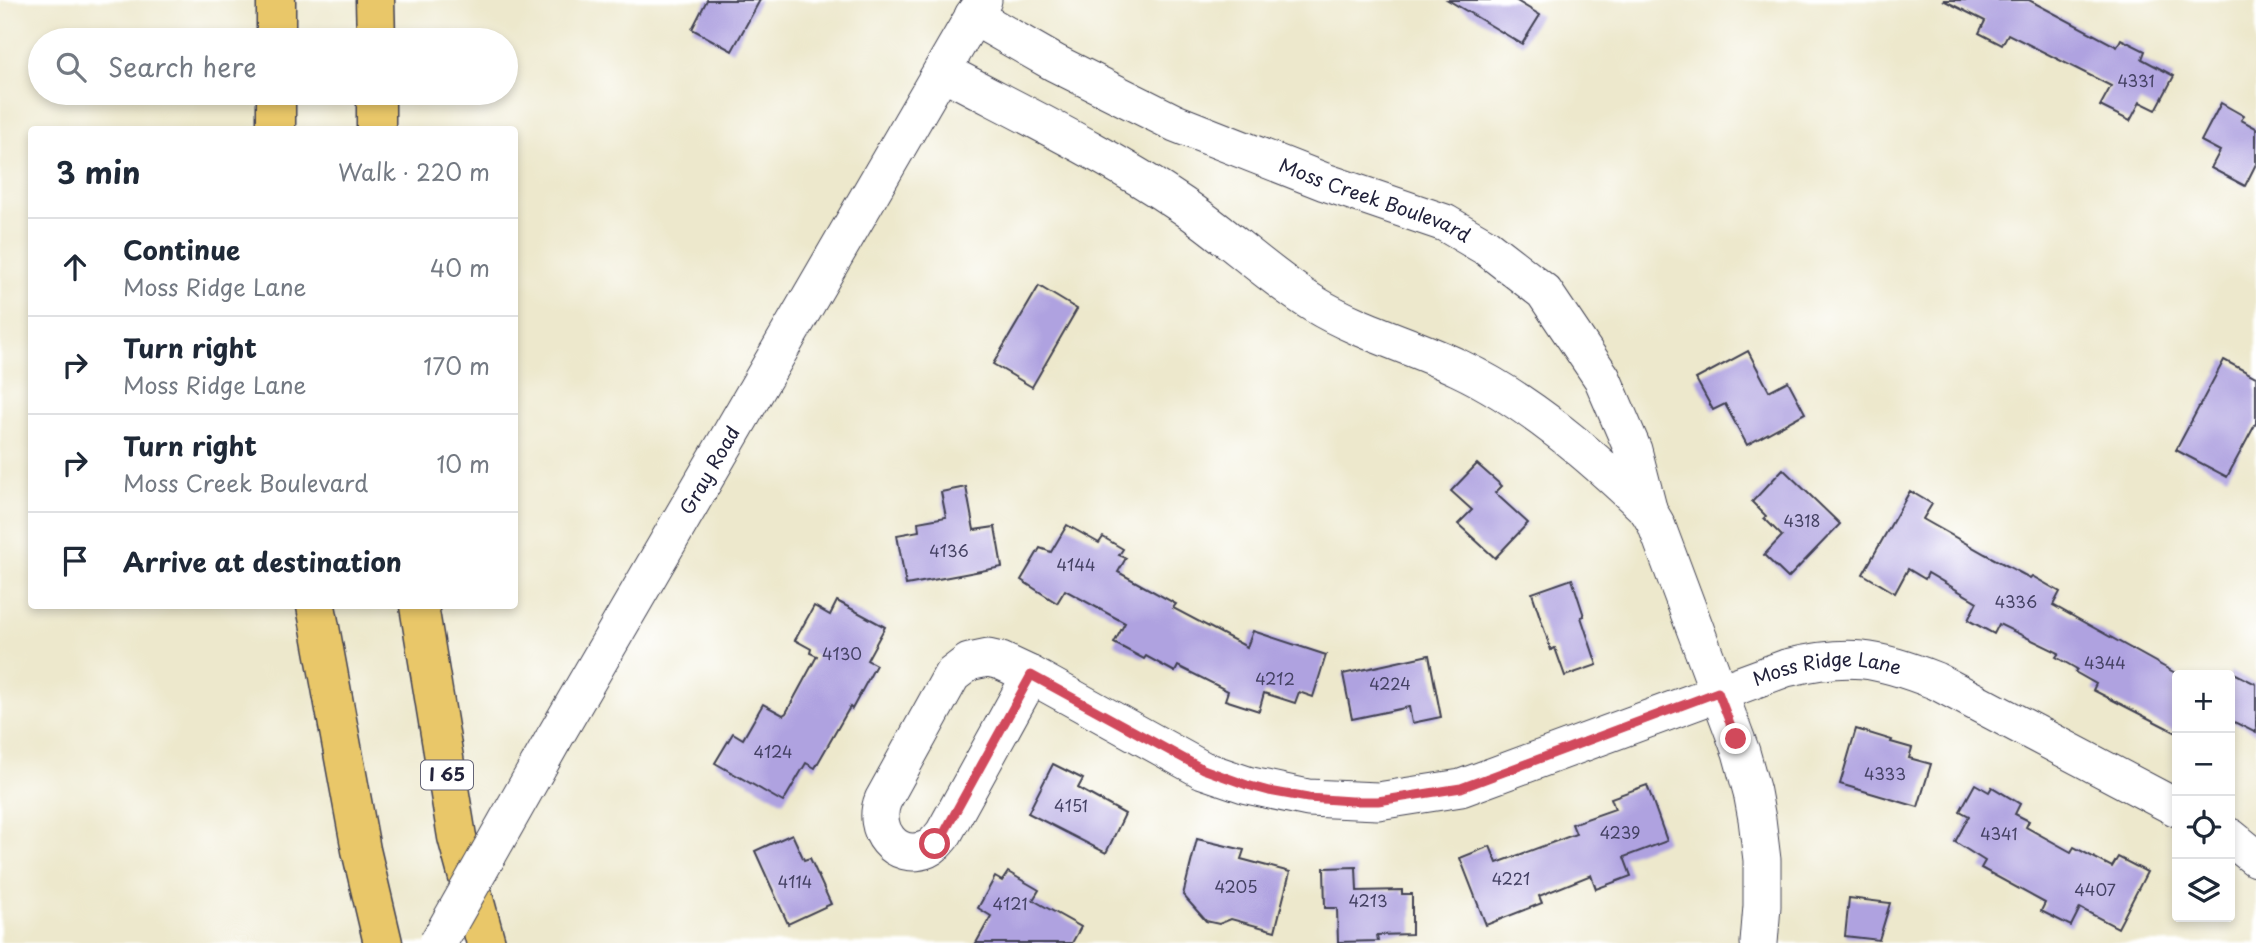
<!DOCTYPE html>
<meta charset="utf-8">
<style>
body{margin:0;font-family:"Playpen Sans",sans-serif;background:#f2f2f3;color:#1f2937}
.controls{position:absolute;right:21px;bottom:21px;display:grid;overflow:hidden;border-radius:7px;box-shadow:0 4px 10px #0003}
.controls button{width:63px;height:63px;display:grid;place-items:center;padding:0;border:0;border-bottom:2px solid #e0e1e3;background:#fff;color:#1f2937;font:35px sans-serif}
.stop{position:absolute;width:21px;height:21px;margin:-16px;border:5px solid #d1495b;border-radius:50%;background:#fff}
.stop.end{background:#d1495b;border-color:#fff;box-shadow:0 2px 7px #0008}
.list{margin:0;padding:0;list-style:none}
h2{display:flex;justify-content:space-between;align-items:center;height:91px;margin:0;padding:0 28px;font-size:30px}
h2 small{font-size:23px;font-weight:400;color:#747a83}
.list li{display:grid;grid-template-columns:46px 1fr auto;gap:21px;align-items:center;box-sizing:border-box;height:98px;padding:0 28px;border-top:2px solid #e0e1e3}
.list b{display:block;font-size:26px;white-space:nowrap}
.list p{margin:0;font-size:23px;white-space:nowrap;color:#747a83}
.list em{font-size:23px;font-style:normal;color:#747a83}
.icon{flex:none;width:38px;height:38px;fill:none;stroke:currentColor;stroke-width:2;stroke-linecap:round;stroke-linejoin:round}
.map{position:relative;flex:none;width:2256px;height:943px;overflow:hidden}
.search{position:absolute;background:#fff;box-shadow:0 4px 10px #0003;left:28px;top:28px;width:490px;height:77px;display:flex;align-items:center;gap:18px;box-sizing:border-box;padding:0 24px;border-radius:38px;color:#747a83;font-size:26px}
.panel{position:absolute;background:#fff;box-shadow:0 4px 10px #0003;left:28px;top:126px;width:490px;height:483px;border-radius:7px}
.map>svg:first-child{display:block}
.building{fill:#afa2e0}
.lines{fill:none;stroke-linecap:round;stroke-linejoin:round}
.minor-casing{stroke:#404051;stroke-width:39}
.highway-casing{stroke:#404051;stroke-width:41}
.minor{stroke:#fff;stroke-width:37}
.highway{stroke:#e9c769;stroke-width:38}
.minor-bridge-casing{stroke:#404051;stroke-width:39;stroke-linecap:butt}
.minor-bridge{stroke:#fff;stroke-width:37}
.route{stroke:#d1495b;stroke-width:9}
.labels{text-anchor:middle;stroke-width:6;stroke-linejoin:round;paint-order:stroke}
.number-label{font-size:16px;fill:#454264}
.shield{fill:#fff;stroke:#646476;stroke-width:2}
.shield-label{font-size:18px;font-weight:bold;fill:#22223b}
.street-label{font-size:19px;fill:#22223b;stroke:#fff}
</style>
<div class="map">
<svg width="2256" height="943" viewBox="0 0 2256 943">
<rect width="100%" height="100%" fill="#fff"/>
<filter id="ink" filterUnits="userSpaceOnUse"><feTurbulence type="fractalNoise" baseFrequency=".0143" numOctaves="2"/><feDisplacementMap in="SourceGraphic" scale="14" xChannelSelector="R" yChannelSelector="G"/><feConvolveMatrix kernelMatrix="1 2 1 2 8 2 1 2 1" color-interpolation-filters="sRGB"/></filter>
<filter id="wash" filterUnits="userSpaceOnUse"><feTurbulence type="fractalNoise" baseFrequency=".00686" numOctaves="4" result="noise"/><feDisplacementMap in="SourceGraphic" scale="28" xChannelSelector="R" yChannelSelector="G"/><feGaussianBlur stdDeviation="1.57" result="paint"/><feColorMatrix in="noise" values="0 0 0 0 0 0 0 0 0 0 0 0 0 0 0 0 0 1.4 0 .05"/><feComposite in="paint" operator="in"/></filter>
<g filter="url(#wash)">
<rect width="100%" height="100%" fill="#ede8cc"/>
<g id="blocks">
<g class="building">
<path d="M707,0h53l-28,51 -40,-22z"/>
<path d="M1448,0h67l25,15 -18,29z"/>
<path d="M1943,0h86l88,47 4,-8 24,12 -3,8 32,17 -18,34 -16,-8 -10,19 -30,-15 11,-20 -103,-52 -6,11 -23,-12 6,-12z"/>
<path d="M2221,103l23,13 -3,4 15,8v36l-11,22 -34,-18 9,-17 -19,-10z"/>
<path d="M1039,286l38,23 -45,78 -39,-23z"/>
<path d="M1748,351l21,40 19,-10 17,32 -58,32 -22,-41 -12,6 -17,-31z"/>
<path d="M2224,360l32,17v46l-29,54 -51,-27z"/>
<path d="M1477,464l25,22 -7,7 33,30 -33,35 -37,-34 14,-14 -21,-19z"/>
<path d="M1783,469l57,55 -52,54 -24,-23 18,-19 -18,-18 2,-2 -14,-14z"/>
<path d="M966,487l8,43 21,-3 7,40 -96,18 -9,-50 22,-4 -1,-9 28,-5 -5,-25z"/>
<path d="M1910,491l22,13 -9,15 62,35 45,24 2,-2 28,16 -7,13 124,69v59l-84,-43 3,-6 -21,-12 2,-3 -21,-12 3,-4 -60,-29 -5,10 -26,-14 9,-18 -49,-29 -3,6 -17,-10 -13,24 -32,-19z"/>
<path d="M1067,525l32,18 4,-6 20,12 -4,6 7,3 -8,14 58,32 -3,4 74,39 6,-16 73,24 -13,42 -14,-5 -4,11 -31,-10 -5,18 -34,-11 3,-9 -50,-25 -3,6 -29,-16 -2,3 -30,-16 11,-20 -60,-33 -8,13 -36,-23 19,-32 11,4z"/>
<path d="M1572,579l12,37 -3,1 16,48 -32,11 -10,-28 -4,2 -19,-57z"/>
<path d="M837,601l48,26 -18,33 9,5 -24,44 -2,-2 -35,61 -9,-5 -23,39 -68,-39 18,-30 10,6 20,-35 20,11 3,-2 31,-57 -7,-3 1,-4 -16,-9 19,-34 16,9z"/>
<path d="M1429,655l12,62 -29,6 -3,-16 -57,12 -9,-45z"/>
<path d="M2230,671l26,13v49l-26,-13z"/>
<path d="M1856,729l36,11 -1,2 21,6 -3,10 22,6 -13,43 -78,-23z"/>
<path d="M1053,764l30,15 -5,9 47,26 -19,39 -78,-40z"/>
<path d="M1975,784l14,8 3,-5 28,17 -5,10 14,7 -3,6 45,25 3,-5 38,20 6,-10 29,15 -29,56 -38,-20 -9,18 -30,-15 4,-8 -64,-35 4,-7 -30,-19 14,-26 -9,-5z"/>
<path d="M1647,785l20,56 -43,16 7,19 -35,13 -5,-14 -52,21 3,7 -56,22 -26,-67 30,-12 7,17 79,-29 -4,-10 43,-15 -4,-11z"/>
<path d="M792,834l12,26 6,-2 21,46 -43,20 -33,-73z"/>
<path d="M1197,839l47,11 -3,9 49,13 -15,59 -44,-12 -12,5 -13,-3 -23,-26z"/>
<path d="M1356,867l1,24 45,-1v4h10v40l-35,1 1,6 -40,1 -1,-34h-12l-1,-40z"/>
<path d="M1008,872l31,18 -6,10 48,27 -9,16h-96l15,-27 -13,-8 17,-31 7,4z"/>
<path d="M1849,898l41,5 -11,37 -34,-4z"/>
</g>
</g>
</g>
<g filter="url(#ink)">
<use href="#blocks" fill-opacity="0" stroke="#404051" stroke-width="2"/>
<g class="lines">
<defs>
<g id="minor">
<path id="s1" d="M973,16l82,47 120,60 150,59 120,41 41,24 58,45 58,86 31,72 16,62 7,12 85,228 11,40 5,27 5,41v46l-3,37"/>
<path d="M942,71c81,43 165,83 240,134 46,31 85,70 132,99 46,28 97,41 145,64 70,33 135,90 190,143"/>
<path d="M988,658l13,3 30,14 -87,158c-5,6 -10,13 -17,16 -32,13 -56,-20 -44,-49l69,-125 17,-13z"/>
<path id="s2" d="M1031,675l172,95 44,15 61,13 70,3 83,-13 325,-120c62,-15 90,-11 150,13l241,127"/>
<path id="s3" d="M553,740l430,-740"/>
<path d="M2230,837l26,21"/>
</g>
<g id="highway">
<path d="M375,0l1,40"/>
<path d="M276,40v-40"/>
<path d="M276,93v37"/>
<path d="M376,93v37"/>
<path d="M316,606l45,244 22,93"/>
<path d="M419,606l38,231 29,106"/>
</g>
</defs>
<use href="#minor" class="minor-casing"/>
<use href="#highway" class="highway-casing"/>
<use href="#minor" class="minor"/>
<use href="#highway" class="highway"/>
<defs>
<path id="minor-bridge" d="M438,943l115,-203"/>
</defs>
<use href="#minor-bridge" class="minor-bridge-casing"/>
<use href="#minor-bridge" class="minor-bridge"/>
</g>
</g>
<g class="lines" filter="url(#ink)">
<path class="route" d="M935,844l9,-11 87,-158 172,94 44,16 22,6 39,7 43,3h27l83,-13 257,-96 18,47"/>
</g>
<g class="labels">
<g class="number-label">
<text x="2136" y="87">4331</text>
<text x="1802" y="527">4318</text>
<text x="949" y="557">4136</text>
<text x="1076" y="571">4144</text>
<text x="2016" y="608">4336</text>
<text x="842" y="660">4130</text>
<text x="2105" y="669">4344</text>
<text x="1275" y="685">4212</text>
<text x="1390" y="690">4224</text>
<text x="773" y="758">4124</text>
<text x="1885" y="780">4333</text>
<text x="1071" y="812">4151</text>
<text x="1620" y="839">4239</text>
<text x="1999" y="840">4341</text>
<text x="1511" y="885">4221</text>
<text x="795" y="888">4114</text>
<text x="1236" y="893">4205</text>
<text x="2095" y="896">4407</text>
<text x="1368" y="907">4213</text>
<text x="1010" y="910">4121</text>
</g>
<rect class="shield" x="421" y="760.5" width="52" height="29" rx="5"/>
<g class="shield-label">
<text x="447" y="781">I 65</text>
</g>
<g class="street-label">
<text dy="7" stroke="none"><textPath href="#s1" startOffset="443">Moss Creek Boulevard</textPath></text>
<text dy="7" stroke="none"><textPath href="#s3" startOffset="312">Gray Road</textPath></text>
<text dy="7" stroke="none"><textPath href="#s2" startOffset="847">Moss Ridge Lane</textPath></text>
</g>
</g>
</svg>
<div class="controls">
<button>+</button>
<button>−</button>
<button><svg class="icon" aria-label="locate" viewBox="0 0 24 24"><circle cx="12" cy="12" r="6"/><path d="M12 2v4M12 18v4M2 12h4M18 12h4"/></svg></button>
<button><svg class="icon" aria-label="layers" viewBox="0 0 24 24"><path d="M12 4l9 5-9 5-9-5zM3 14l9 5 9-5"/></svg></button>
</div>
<div class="stop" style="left:935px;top:844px"></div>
<div class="stop end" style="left:1736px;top:739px"></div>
<div class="search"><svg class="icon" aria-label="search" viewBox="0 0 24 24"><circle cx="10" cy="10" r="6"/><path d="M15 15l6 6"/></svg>Search here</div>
<section class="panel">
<h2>3 min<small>Walk · 220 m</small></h2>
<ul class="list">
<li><svg class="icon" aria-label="ahead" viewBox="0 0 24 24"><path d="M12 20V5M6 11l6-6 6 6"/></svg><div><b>Continue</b><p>Moss Ridge Lane</p></div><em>40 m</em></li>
<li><svg class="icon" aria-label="right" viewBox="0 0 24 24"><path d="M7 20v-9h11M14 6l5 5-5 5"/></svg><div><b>Turn right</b><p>Moss Ridge Lane</p></div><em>170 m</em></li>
<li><svg class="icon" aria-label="right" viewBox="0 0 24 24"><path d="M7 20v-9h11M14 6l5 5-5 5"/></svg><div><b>Turn right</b><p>Moss Creek Boulevard</p></div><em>10 m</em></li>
<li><svg class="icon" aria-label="arrive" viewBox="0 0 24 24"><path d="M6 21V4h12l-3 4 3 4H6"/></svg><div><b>Arrive at destination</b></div></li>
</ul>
</section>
</div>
